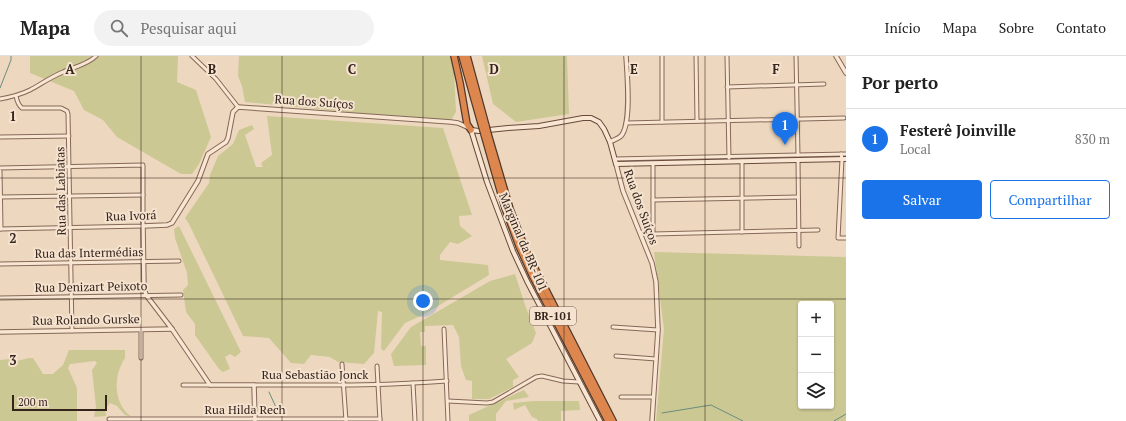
<!DOCTYPE html>
<html lang="pt">
<meta charset="utf-8">
<style>
body{margin:0;font-family:"PT Serif",serif;background:#f2f2f2;color:#222}
.controls{position:absolute;right:12px;bottom:12px;display:grid;overflow:hidden;border-radius:4px;box-shadow:0 1px 3px #0004}
.controls button{width:36px;height:36px;display:grid;place-items:center;padding:0;border:0;border-bottom:1px solid #e0e0e0;background:#fff;color:#222;font:20px sans-serif}
.scale{position:absolute;left:12px;bottom:10px;width:95px;box-sizing:border-box;padding-left:4px;border:2px solid #35241c;border-top:0;font-size:11px;line-height:14px;white-space:nowrap;color:#35241c;-webkit-text-stroke:3px #f5e3cf;paint-order:stroke}
.you{position:absolute;left:423px;top:245px;width:14px;height:14px;margin:-10px;border:3px solid #fff;border-radius:50%;background:#1a73e8;box-shadow:0 0 0 6px #1a73e833}
.badge{display:grid;place-items:center;width:26px;height:26px;border-radius:50%;background:#1a73e8;color:#fff;font-size:13px;font-weight:700}
.pin{position:absolute;translate:-50% -33px;filter:drop-shadow(0 1px 2px #0008)}
.pin::after{content:'';position:absolute;top:21px;width:14px;height:12px;background:inherit;clip-path:polygon(0 0,100% 0,50% 100%)}
.list{margin:0;padding:0;list-style:none}
h2{display:flex;justify-content:space-between;align-items:center;height:52px;margin:0;padding:0 16px;font-size:17px}
h2 small{font-size:13px;font-weight:400;color:#767676}
.list li{display:grid;grid-template-columns:26px 1fr auto;gap:12px;align-items:center;box-sizing:border-box;height:60px;padding:0 16px;border-top:1px solid #e0e0e0}
.list b{display:block;font-size:15px;white-space:nowrap}
.list p{margin:0;font-size:13px;white-space:nowrap;color:#767676}
.list em{font-size:13px;font-style:normal;color:#767676}
.actions{display:flex;gap:8px;padding:12px 16px}
.actions a{flex:1;padding:9px 0;border:1px solid #1a73e8;border-radius:4px;text-align:center;font-size:14px;color:#1a73e8}
.actions .main{background:#1a73e8;color:#fff}
.icon{flex:none;width:22px;height:22px;fill:none;stroke:currentColor;stroke-width:2;stroke-linecap:round;stroke-linejoin:round}
.map{position:relative;flex:none;width:846px;height:365px;overflow:hidden}
header{display:flex;align-items:center;gap:24px;box-sizing:border-box;height:56px;padding:0 20px;background:#fff;border-bottom:1px solid #e0e0e0}
header strong{font-size:19px}
nav{display:flex;gap:22px;margin-inline-start:auto;font-size:14px}
.search{width:280px;height:36px;background:#f2f2f2;display:flex;align-items:center;gap:10px;box-sizing:border-box;padding:0 14px;border-radius:22px;color:#767676;font-size:15px}
main{display:flex}
aside{flex:1;background:#fff}
.map>svg:first-child{display:block}
.green{fill:#cbc894;fill-rule:evenodd}
.lines{fill:none;stroke-linecap:round;stroke-linejoin:round}
.stream{stroke:#6a8c7e;stroke-width:1}
.minor-casing{stroke:#856858;stroke-width:5}
.tertiary-casing{stroke:#856858;stroke-width:5.5}
.secondary-casing{stroke:#674a3b;stroke-width:6}
.motorway-casing{stroke:#53382c;stroke-width:8}
.minor{stroke:#f8e6d2;stroke-width:3}
.tertiary{stroke:#f8e6d2;stroke-width:3.5}
.secondary{stroke:#f8e6d2;stroke-width:4}
.motorway{stroke:#dd874f;stroke-width:5.5}
.motorway-bridge-casing{stroke:#53382c;stroke-width:8;stroke-linecap:butt}
.motorway-bridge{stroke:#dd874f;stroke-width:5.5}
.grid{fill:none;stroke:#35241c;stroke-width:1;stroke-opacity:0.55}
.labels{text-anchor:middle;stroke-width:4;stroke-linejoin:round;paint-order:stroke}
.shield{fill:#f5e3cf;stroke:#6f5d52;stroke-width:1}
.shield-label{font-size:11px;font-weight:bold;fill:#35241c}
.street-label{font-size:12px;fill:#35241c;stroke:#f5e3cf}
.grid-label{font-size:13px;text-anchor:middle;font-weight:bold;fill:#35241c;stroke:#f5e3cf;stroke-width:4;stroke-linejoin:round;paint-order:stroke}
</style>
<header>
<strong>Mapa</strong>
<div class="search"><svg class="icon" aria-label="search" viewBox="0 0 24 24"><circle cx="10" cy="10" r="6"/><path d="M15 15l6 6"/></svg>Pesquisar aqui</div>
<nav><a>Início</a><a>Mapa</a><a>Sobre</a><a>Contato</a></nav>
</header>
<main>
<div class="map">
<svg width="846" height="365" viewBox="0 0 846 365">
<rect width="100%" height="100%" fill="#edd8bf"/>
<g class="green">
<path d="M30,0h148l-1,26 19,8 15,47 -12,27 -7,10h-11l-64,-37 -14,-17 -19,-10 -10,-19 -44,-18z"/>
<path d="M239,0h212l3,15 2,41 -5,8 -92,-7 -114,-11 -3,-16 -4,-10z"/>
<path d="M482,0h85l2,58 -53,8 -23,-18z"/>
<path d="M267,60l176,12 29,87 -13,1 1,10 12,10 -14,8 -8,-2 -10,13v5l48,5 1,10 -64,39 -20,9 -21,28 -3,-2 1,-37 -4,-1 -4,42 -10,11 -26,-2 -8,-5 -19,-2 -7,9 -13,-1 -22,-25 -26,-2 -54,-112 -4,-6 24,-35 1,-8 8,-19 15,-12 6,-14 13,-5 2,4 -9,6 11,32h7l-2,-4 11,-8z"/>
<path d="M179,170l62,126 -6,5 -5,-3 -5,3 5,12 -7,3 -4,-3 -24,-34v-11l-9,-12 -3,-22 5,-5 -1,-12 -12,-35 -1,-9z"/>
<path d="M654,196l192,5v164h-190l8,-92zM801,248h30v102h-30z"/>
<path d="M515,218l10,31 11,28 -4,10 -26,16 13,18 -6,3v7l-24,12h-17v-18l-6,-1 -5,-14 -2,-29 -6,-12 -28,1v6h-5l1,14h5v19l-32,1 -3,-12 20,-27 79,-46z"/>
<path d="M69,294h56v8c-12,17 -12,47 7,59l-7,-2 -8,-9 -7,-3 -5,6 1,7 -12,1 2,-10 -4,-37 5,-7 -2,-2 -25,3 -2,4 9,20v33h-77v-61l10,-1 3,3 16,-4h4l10,16h10l10,-9z"/>
<path d="M524,334l5,7 -23,4 -10,13v7h-27v-6z"/>
<path d="M534,345h45l1,9 -19,1v10h-23l-1,-2 -5,-2 -7,-12 -11,5 -1,-7z"/>
</g>
<g class="lines">
<g class="stream">
<path d="M0,32l11,-28v-4"/>
<path d="M269,336l11,24"/>
<path d="M662,357l49,-8 32,16"/>
<path d="M834,365l12,-7"/>
</g>
<defs>
<g id="minor">
<path d="M192,0l24,23 22,28"/>
<path d="M696,0l1,65"/>
<path d="M727,0l2,102"/>
<path d="M796,0l2,99"/>
<path d="M727,31l97,-3"/>
<path d="M16,40c1,5 2,9 6,12h39l6,3 1,3 4,217"/>
<path d="M0,43c11,-2 20,-4 30,-9 11,-6 21,-13 33,-18 11,-5 24,-7 33,-16"/>
<path d="M662,66v-66"/>
<path d="M626,67l218,-5"/>
<path d="M0,81l69,-1"/>
<path d="M841,98l1,5 -4,79h8"/>
<path d="M615,103l231,-5"/>
<path d="M798,104l1,86"/>
<path d="M653,108v70l165,-4"/>
<path d="M0,112l143,-3v61l-143,3"/>
<path d="M0,115l1,58"/>
<path d="M0,141l143,-2"/>
<path d="M653,144l145,-3"/>
<path d="M742,176v-71"/>
<path d="M0,208l179,-3"/>
<path d="M0,242l181,-3"/>
<path d="M613,271l45,3"/>
<path d="M444,273l4,92"/>
<path d="M141,274v28"/>
<path d="M616,300l40,3"/>
<path d="M342,308l4,57"/>
<path d="M377,310l3,55"/>
<path d="M413,327l2,38"/>
<path d="M183,329h27"/>
<path d="M254,329c64,0 129,1 193,-4"/>
<path d="M621,341h32"/>
<path d="M448,345l39,2 6,-1 43,-25 6,-1 21,5 16,1"/>
<path d="M109,363h271"/>
</g>
<g id="tertiary">
<path d="M836,0l10,17"/>
<path d="M610,86c3,-2 8,-3 11,-6 11,-12 6,-63 5,-80"/>
<path d="M616,108l7,27 29,72 4,19 2,48 -6,91"/>
<path d="M0,276l172,-3"/>
<path d="M255,365l-1,-36h-44l-38,-56 -26,-34 -2,-8 -1,-61 24,-1 5,-2 26,-42 10,-27 18,-12 2,-4 5,-26 5,-5 213,15 7,1 9,4"/>
</g>
<path id="secondary" d="M600,365l-73,-140 -14,-30 -26,-69 -16,-52 8,1 29,-3 31,-2 44,-8h8l8,4 5,7 6,13 6,22 230,-5"/>
<g id="motorway">
<path d="M454,0l6,27 7,41 4,6"/>
<path d="M462,0l20,71"/>
<path d="M467,0l19,70"/>
<path d="M484,78l21,74 14,38 14,31 75,144"/>
<path d="M488,78l22,75 16,42 87,170"/>
</g>
</defs>
<use href="#minor" class="minor-casing"/>
<use href="#tertiary" class="tertiary-casing"/>
<use href="#secondary" class="secondary-casing"/>
<use href="#motorway" class="motorway-casing"/>
<use href="#minor" class="minor"/>
<use href="#tertiary" class="tertiary"/>
<use href="#secondary" class="secondary"/>
<use href="#motorway" class="motorway"/>
<defs>
<g id="motorway-bridge">
<path d="M486,70l2,8"/>
<path d="M482,71l2,7"/>
</g>
</defs>
<use href="#motorway-bridge" class="motorway-bridge-casing"/>
<use href="#motorway-bridge" class="motorway-bridge"/>
</g>
<path class="grid" d="M141,0v365M282,0v365M423,0v365M564,0v365M705,0v365M0,122h846M0,243h846"/>
<g class="labels">
<rect class="shield" x="530" y="251" width="46" height="18" rx="3"/>
<g class="shield-label">
<text x="553" y="264">BR-101</text>
</g>
<g class="street-label">
<text transform="translate(314 46) rotate(4)" y="4">Rua dos Suíços</text>
<text transform="translate(61 135) rotate(-91)" y="4">Rua das Labiatas</text>
<text transform="translate(641 151) rotate(70)" y="4">Rua dos Suíços</text>
<text transform="translate(131 160) rotate(-2)" y="4">Rua Ivorá</text>
<text transform="translate(523 186) rotate(67)" y="4">Marginal da BR-101</text>
<text transform="translate(89 197) rotate(-1)" y="4">Rua das Intermédias</text>
<text transform="translate(91 231) rotate(-1)" y="4">Rua Denizart Peixoto</text>
<text transform="translate(86 264) rotate(-1)" y="4">Rua Rolando Gurske</text>
<text x="315" y="323">Rua Sebastião Jonck</text>
<text x="245" y="358">Rua Hilda Rech</text>
</g>
</g>
<g class="grid-label">
<text x="70" y="18">A</text>
<text x="212" y="18">B</text>
<text x="352" y="18">C</text>
<text x="494" y="18">D</text>
<text x="634" y="18">E</text>
<text x="776" y="18">F</text>
<text x="13" y="65">1</text>
<text x="13" y="187">2</text>
<text x="13" y="309">3</text>
</g>
</svg>
<div class="controls">
<button>+</button>
<button>−</button>
<button><svg class="icon" aria-label="layers" viewBox="0 0 24 24"><path d="M12 4l9 5-9 5-9-5zM3 14l9 5 9-5"/></svg></button>
</div>
<div class="scale">200 m</div>
<div class="you"></div>
<div class="pin badge" style="left:785px;top:89px">1</div>
</div>
<aside>
<h2>Por perto<small></small></h2>
<ul class="list">
<li><span class="badge">1</span><div><b>Festerê Joinville</b><p>Local</p></div><em>830 m</em></li>
</ul>
<div class="actions"><a class="main">Salvar</a><a>Compartilhar</a></div>
</aside>
</main>
